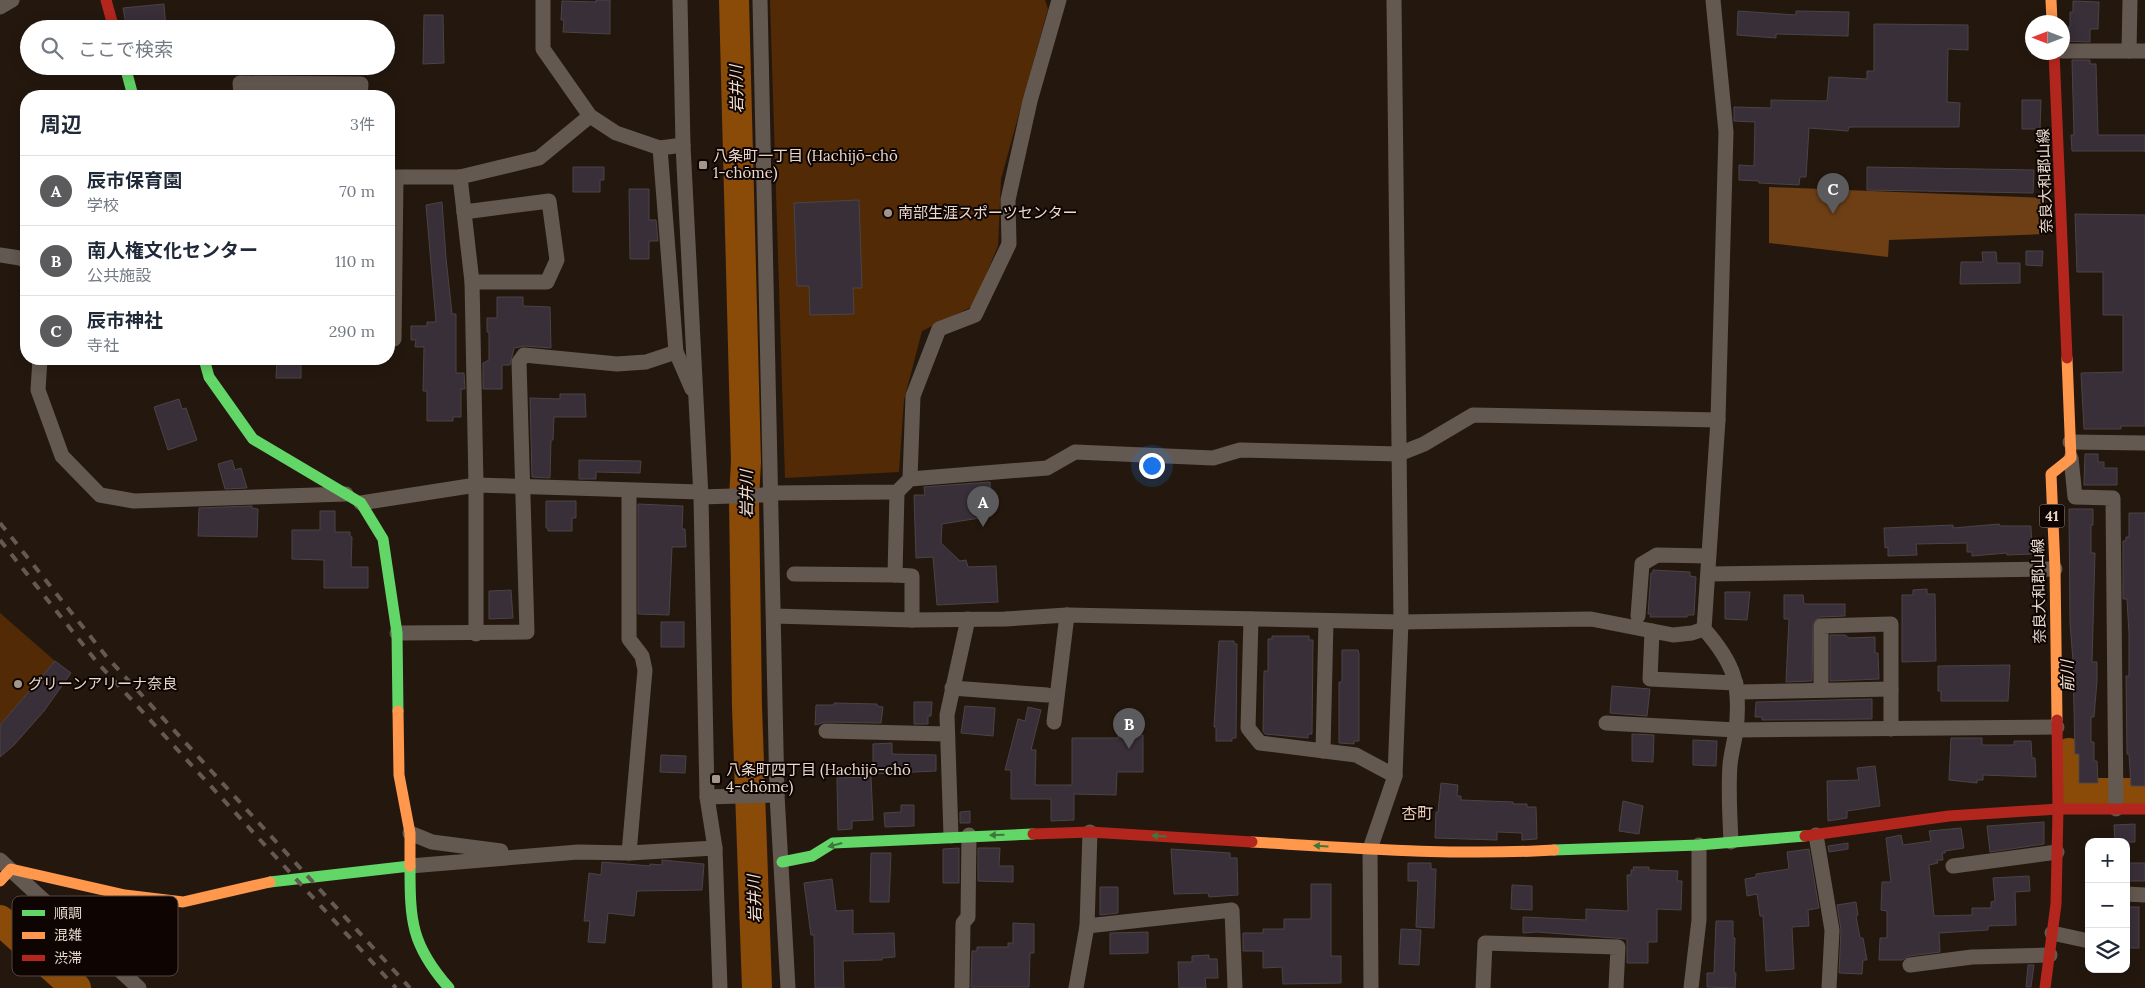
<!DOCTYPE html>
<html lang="ja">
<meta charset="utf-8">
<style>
body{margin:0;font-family:Lora,"Noto Sans JP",serif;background:#f2f2f3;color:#1f2937}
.controls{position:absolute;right:15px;bottom:15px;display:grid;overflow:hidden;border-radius:10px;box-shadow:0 2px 12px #0003}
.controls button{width:45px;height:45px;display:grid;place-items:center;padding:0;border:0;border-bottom:1px solid #e0e1e3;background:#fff;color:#1f2937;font:25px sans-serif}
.compass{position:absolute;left:2025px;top:15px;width:45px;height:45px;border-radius:50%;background:#fff;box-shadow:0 2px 12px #0003;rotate:270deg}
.you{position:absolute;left:1151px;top:465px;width:18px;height:18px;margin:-12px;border:4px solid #fff;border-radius:50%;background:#1a73e8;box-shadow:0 0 0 8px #1a73e833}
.badge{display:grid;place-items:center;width:32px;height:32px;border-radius:50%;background:#5b5a5d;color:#fff;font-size:16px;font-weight:700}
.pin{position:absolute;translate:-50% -41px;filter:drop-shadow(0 1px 2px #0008)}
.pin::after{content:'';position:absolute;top:26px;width:18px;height:15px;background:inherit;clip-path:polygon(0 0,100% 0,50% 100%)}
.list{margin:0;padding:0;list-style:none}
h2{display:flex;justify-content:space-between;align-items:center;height:65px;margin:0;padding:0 20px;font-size:21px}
h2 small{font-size:16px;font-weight:400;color:#747a83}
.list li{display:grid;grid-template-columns:32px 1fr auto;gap:15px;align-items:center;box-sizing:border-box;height:70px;padding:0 20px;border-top:1px solid #e0e1e3}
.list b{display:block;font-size:19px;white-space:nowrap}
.list p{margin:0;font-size:16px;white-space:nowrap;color:#747a83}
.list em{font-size:16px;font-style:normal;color:#747a83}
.icon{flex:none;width:28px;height:28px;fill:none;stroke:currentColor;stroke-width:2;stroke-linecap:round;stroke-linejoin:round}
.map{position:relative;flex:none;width:2145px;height:988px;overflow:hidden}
.search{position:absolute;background:#fff;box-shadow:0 2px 12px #0003;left:20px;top:20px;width:375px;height:55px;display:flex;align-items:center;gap:12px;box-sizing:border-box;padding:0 18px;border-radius:28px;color:#747a83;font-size:19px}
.panel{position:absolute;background:#fff;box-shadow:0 2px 12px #0003;left:20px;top:90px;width:375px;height:275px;border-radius:20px}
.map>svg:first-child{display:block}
.green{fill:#522b06}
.forest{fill:#6e3f15}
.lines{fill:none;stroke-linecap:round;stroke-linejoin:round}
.river{stroke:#8a4a08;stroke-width:30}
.building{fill:#392f38;stroke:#4a4446}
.street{stroke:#645951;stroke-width:15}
.fast{stroke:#63d668;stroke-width:11}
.slow{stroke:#ff974d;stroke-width:11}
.jam{stroke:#b3261e;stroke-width:11}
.rail{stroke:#645953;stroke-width:4;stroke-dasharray:9 9;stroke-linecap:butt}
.oneway{fill:#3d783a}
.poi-dot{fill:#a4958b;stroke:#0e0502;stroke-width:2}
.labels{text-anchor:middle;stroke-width:4;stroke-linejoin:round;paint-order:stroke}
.shield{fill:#0e0502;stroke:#a79991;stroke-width:1}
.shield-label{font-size:14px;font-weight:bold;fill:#e9d9ce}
.poi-label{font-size:15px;fill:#e9d9ce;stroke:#0e0502;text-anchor:start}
.street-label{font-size:15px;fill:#e9d9ce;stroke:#0e0502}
.water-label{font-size:16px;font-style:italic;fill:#f2ded0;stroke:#0e0502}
.neighbourhood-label{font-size:16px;fill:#eccdb7;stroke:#0e0502}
.key{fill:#0e0502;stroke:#50453f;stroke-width:1}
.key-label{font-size:14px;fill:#e9d9ce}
</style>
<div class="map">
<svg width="2145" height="988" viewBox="0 0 2145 988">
<rect width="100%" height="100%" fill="#24180e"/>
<g class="green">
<path d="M770,0h275l3,9 -47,170 -3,67 -25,60 -51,25 -18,69 -5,72 -114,6z"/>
<path d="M0,613l55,48 -55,64z"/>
</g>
<path class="forest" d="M1769,187l277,11 -2,36 -155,6 -1,17 -119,-14z"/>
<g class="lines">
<g class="river">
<path d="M734,0l12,462 -2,37 3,208 10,281"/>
<path d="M2069,753l1,40h75"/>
<path d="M0,920l76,68"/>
</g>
</g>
<g class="building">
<path d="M596,0h14v34l-47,-2 1,-12h-3l1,-19 34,1z"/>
<path d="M2073,1l26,1 -1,27h-8v13l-28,-1v-11l2,-3h6v-15h3z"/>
<path d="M164,4l2,25h-39l-4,-21z"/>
<path d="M1738,11l58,4v-4l53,1 -1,24 -72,-2v4l-39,-3z"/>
<path d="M424,15h19l1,48 -21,1z"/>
<path d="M1874,24l94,1v25l-20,-1 -1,53 13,1 -1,24h-110l-1,4 -39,-3 -3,49h-6l-1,8 -40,-2v-2l-20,-1v-15l15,1 1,-44 -21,-1v-14l37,1v-8l56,1 2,-24 38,2v-8h7z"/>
<path d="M2072,60h18v4h6l2,71h47v16h-73l-1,-16h3z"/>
<path d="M2022,100h19l-1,29h-18z"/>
<path d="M573,167h31v13h-4v12h-27z"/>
<path d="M1867,167l167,3 -1,23 -166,-3z"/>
<path d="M629,189h20v31h7l2,21h-9v18h-19z"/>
<path d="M859,200l3,88h-9l1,26 -44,1 -1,-29h-12l-3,-83z"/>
<path d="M442,202l4,56 6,56h4v59h8l1,16h-4v28h-8v4h-26v-30h-4l1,-44h-9l1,-7h-5v-14h16v-4h9l-10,-117z"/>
<path d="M2075,214l70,1v211h-24v3h-37l-3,-56 42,-1v-57h-20v-43h-26z"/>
<path d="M2026,251h17l-1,15 -16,-1z"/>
<path d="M1982,252h14l1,11h23v20l-60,1 1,-22h22z"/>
<path d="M497,297h26v9l27,1 1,41 -26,-2 -11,2 -4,17h-8v24h-19v-26l6,-3v-28h-2v-14h10z"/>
<path d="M277,359h24v19h-25z"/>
<path d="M560,394h25l1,23h-32l-1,23h-2l-1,38 -18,-1 -2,-79 30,1z"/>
<path d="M179,399l3,10 4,-1 11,32 -29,10 -14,-43z"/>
<path d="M2085,454h13v8h6v6h13v17h-33z"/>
<path d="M232,460l3,10 6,-2 6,20 -22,1 -7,-25z"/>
<path d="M579,460l62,1 -1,12 -44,-1v7h-17z"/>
<path d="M990,482l2,34 -50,8 -1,19 19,18 6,-1 2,7 28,-1 2,36 -61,3 -4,-48 -17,1 -2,-63h11l-1,-8z"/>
<path d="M546,501h30v17h-4v13h-24v-3h-2z"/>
<path d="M638,504l45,2 -1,23h3l1,18h-14l-3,68 -31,-1z"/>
<path d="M252,506v2l6,1 -1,28 -59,-1 1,-28z"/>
<path d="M2069,509h24v16h-2v28h4l-3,109h5v19l-3,36h-3v25h3v19h3l1,22h-19v-29h-4l-2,-93 -3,-38z"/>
<path d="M320,511h15v21h15v4l2,1 -1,30h17v21h-44v-28l-32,-1v-29h28z"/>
<path d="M2129,513h16v273h-14l-2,-32h-2l-1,-78h3v-42l-2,-35h-4v-58h3v-4h3z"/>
<path d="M1999,524l1,2h31l1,28 -25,1v-2l-35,3v-4h-5v-9l-51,1 1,11 -29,1v-9l-3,1 -1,-20 69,-3v3z"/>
<path d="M1653,570l37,2v4l6,1 -2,38h-6l-1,2h-37l1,-3h-3l3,-41h2z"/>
<path d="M1927,589v5h8l1,67 -34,1v-67h11v-5z"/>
<path d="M511,590l2,28 -24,1v-28z"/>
<path d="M1725,592h25l-3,28 -22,-1z"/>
<path d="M1784,595h19l1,9h41v12l-25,1 -7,5 -1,59 -26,1 3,-63h-5z"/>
<rect x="661" y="622" width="23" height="25"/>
<path d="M1830,635h15l4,3 26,-1v16h3l1,26 -49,2z"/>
<path d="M1272,636h37v4h4l-1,94h-4v4l-43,-4 -2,-3 1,-60h4v-32h4z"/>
<path d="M1219,641h15v3h3l-1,94h-4v3h-16v-14h-2z"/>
<path d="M1342,650h16l1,4v87h-5v3l-15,-1v-61h3z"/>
<path d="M55,661l16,12 -27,38 -30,34 -14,12v-32z"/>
<path d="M2010,665l-2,36h-67v-10h-3v-25z"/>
<path d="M1612,686l38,3 -3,27 -37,-3z"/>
<path d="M1872,699v20l-110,1v-3h-7l1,-15z"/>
<path d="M914,702h18l-1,14h-3v8h-14z"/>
<path d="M834,703l43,1v2l6,1 -2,16 -55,-1 -11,3 1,-20h18z"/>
<path d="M965,706l30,2 -2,28 -32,-3z"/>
<path d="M1028,707l13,3 -10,40h5l-1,35h37v-47h46v-3h25v37h-26l-1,23 -42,-1v26l-23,1v-22h-40v-29h-6l13,-51 7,2z"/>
<path d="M1632,734l22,1 -1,27 -21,-1z"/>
<path d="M1951,738h31v7h32v-4h17l1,17h3l1,19 -53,-2v5h-6v3l-28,-3z"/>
<path d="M1693,740l24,1 -1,25 -23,-1z"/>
<path d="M892,743v11l44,1v16l-63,3v-30z"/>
<path d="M661,755l25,1 -1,17 -25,-1z"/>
<path d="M1875,766l5,40 -33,5v7l-19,3 -1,-40 32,-1 -2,-12z"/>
<path d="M871,777l2,43 -21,1v8l-14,1 -1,-52z"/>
<path d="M1441,783l17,2 -1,11h4v4l52,2v2h14v3h9l1,32 -15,1v-7l-25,-1v8l-62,-2 1,-26h2z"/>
<path d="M1623,801l20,5 -4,28 -20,-3z"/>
<path d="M901,805h13v21l-29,1 -1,-14 17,-1z"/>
<path d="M970,811v12h-10v-11z"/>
<path d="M2044,822v22l-54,8 -3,-26z"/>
<path d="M2135,824v18h-20l-1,-17z"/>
<path d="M1961,828l3,20 -19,3v2h-3l1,7h-6l1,3 -9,2 5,51 38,-1v-7h19v-6l4,-1 -2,-23 36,-2 1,15 -15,1 1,33 -28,1v4l-49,3 1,19 -31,4 -7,4h-23l1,-22h7v-27l-6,-1 1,-28h9l-5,-44 15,-3 2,10 28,-4 -2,-10z"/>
<path d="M1848,843v6l-19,3 -1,-6z"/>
<path d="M959,848v35h-16v-34z"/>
<path d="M978,848h22l-1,18h14v16l-35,-1z"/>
<path d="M1171,849l59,4v5h7l1,37 -29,2 -1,-4 -34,1z"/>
<path d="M1809,849l10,59 -11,2 1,16 -17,1 2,42 -28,2 -3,-55h-3l-3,-22 -10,2 -2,-17 11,-2v-3l33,-5 -2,-17z"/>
<path d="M871,853h20l-2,49h-19z"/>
<path d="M662,860l42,4 -2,26 -65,1 -3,25 -26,-3 -3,30 -17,-1 2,-21h-6l5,-48 12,2 1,-13 48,4v-2l12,1z"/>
<path d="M1408,863h23v6h5l-2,59 -18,-1 2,-46h-10z"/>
<rect x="2126" y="863" width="19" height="18"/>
<path d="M1633,867h16v3l29,1 -1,10h5l-1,29 -24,-1v33h-9v21h-21v-24l-90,-7 -14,1v-16l63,3v-11l42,2 -1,-36h4v-5h3z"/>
<path d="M832,879l4,32 17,-1v24l41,-1 1,24 -13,1v2l-39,1 1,27h-29l-1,-53h-3l-7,-52z"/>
<path d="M1311,884h20v72h10v27l-58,1 -1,-17 -19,1v-17h-20v-18h20v-4h21v-10h27z"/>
<path d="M1512,885l20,1v24l-21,-1z"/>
<path d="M1100,887h18v26l-18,2z"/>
<path d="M1856,902l2,13 -2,1 4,22h3l4,22h-4l-1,14 -23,-1 2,-43 -4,-25z"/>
<rect x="2126" y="907" width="13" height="41"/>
<path d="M1716,921h17v17h2l-1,35h2l-1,15 -28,-1v-14h7z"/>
<path d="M1013,923l21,1v29h-4l-1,34h-58l1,-36h5v-4h31v-4h5z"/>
<path d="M1401,929l20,1 -2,35 -20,-1z"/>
<path d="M1148,932v21l-38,1v-21z"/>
<path d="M1209,955v4h8l1,19h-13l1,10h-27l-1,-26h14v-6z"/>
<path d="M2028,965h6l-3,22h-5z"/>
</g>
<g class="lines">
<g class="street">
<path d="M543,0v49l47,67 26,17 44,15 23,-3"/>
<path d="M680,0l3,145 18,352 6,300 8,51 5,140"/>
<path d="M760,0l17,795 11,193"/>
<path d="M1713,0l13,132 -8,288 -14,209c31,35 37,56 32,102 -2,12 -5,23 -6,34 -2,26 0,52 1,77"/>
<path d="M0,7l12,-7"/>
<path d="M2062,51h83"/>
<path d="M2129,51l1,-51"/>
<path d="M241,96l-1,-13 121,1 -1,12"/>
<path d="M660,148l16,204 16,37"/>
<path d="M389,177h71l79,-19 51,-42"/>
<path d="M460,177l12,105 4,203v149"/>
<path d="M464,212l85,-11 8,59 -10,22h-75"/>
<path d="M0,255l20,3 6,3"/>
<path d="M389,338l5,1 2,-161"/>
<path d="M40,359l-2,31 24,66 38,39 34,6 212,-7"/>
<path d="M2070,442l75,1"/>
<path d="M2071,458l4,39 38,1 3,311"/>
<path d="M910,479l3,-83 26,-67 36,-14 34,-71 -1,-44 22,-99 29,-101"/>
<path d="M629,491v148l13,17 3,14 -16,183"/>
<path d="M897,492l-2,83 17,1v44"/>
<path d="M701,497l62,-2 7,-2 127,-1 13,-13 137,-11 28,-16 138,6 27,-8 159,4 25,-10 49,-29 245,5"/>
<path d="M361,503l115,-18 224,7"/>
<path d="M794,574l101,1"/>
<path d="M1708,574l347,-5"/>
<path d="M774,616l138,4 93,-1 62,-4 334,7 190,-3 82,16 19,-2 12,-4"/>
<path d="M1638,616l4,-52 15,-9 51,1"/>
<path d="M1251,619l-3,109 12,15 96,12 39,21"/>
<path d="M1652,631l-2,48 86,4"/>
<path d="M397,633l130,-1 -8,-270 5,-7 93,9 29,-2 30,-10"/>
<path d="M952,688l95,7"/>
<path d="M1821,690v-64l70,-2v105"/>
<path d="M1738,692l153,-3"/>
<path d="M1054,722l13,-107"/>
<path d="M1606,723l130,7 321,-3"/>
<path d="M826,731l121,3"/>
<path d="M1323,751l3,-130"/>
<path d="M707,797l70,-2"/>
<path d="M410,833l22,9 69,9"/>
<path d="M1816,835l16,95 -3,58"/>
<path d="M951,836l-4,-121 21,-96"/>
<path d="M0,860l139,128"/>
<path d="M410,866l168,-14 51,1 86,-5"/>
<path d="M1953,866l104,-14"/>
<path d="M2126,894l19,1"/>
<path d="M1087,926l145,-16 3,78"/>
<path d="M2052,933l37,8"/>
<path d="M1910,965l62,-8 78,-2"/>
<path d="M962,988l1,-65 5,-6 1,-82"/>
<path d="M1076,988l11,-62 3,-94"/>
<path d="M1371,988l-1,-139 25,-73 6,-154 -7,-622"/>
<path d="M1483,988l2,-45 133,4 -2,41"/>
<path d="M1691,988l8,-68v-75"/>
</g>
<g class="fast">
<path d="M125,66l8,30"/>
<path d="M204,359l5,18 44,62 108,64 22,36 14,94 1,78"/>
<path d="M1554,850l145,-5 106,-9"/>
<path d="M782,862l30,-6 21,-13 200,-9"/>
<path d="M270,882l140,-16c0,55 1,79 39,122"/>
</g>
<g class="slow">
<path d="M2051,0l1,22"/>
<path d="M398,711l1,64 11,58v33"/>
<path d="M2057,720l-2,-151 -4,-95 20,-16 -4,-100"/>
<path d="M1252,842c100,6 202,14 302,8"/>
<path d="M0,881l11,-12 114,26 58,7 87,-20"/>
</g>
<g class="jam">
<path d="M106,0l8,29"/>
<path d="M2054,52l13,306"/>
<path d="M1033,834l57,-2 162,10"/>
<path d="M1805,836l144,-20 109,-7h87"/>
<path d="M2045,988l11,-84 2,-95 -1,-89"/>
</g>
<g class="rail">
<path d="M0,523l106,133 304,332"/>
<path d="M0,540l96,121 300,327"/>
</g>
</g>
<defs><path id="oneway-solid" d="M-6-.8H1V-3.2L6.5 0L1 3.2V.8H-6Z" transform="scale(1.25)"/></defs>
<g class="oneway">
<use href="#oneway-solid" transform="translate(997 835) rotate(179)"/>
<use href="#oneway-solid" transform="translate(1159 836) rotate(-177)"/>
<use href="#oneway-solid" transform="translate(835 845) rotate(165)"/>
<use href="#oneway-solid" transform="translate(1321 846) rotate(-177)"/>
</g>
<g class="poi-dot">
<rect x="698" y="160" width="10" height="10" rx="2.5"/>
<circle cx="888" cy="213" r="5"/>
<circle cx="18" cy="684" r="5"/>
<rect x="711" y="774" width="10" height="10" rx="2.5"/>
</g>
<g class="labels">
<rect class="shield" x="2039.5" y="504.5" width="25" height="23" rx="4"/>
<g class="shield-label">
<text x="2052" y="521">41</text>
</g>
<g class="poi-label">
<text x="713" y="161">八条町一丁目 (Hachijō-chō<tspan x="713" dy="17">1-chōme)</tspan></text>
<text x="898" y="218">南部生涯スポーツセンター</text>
<text x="28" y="689">グリーンアリーナ奈良</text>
<text x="726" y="775">八条町四丁目 (Hachijō-chō<tspan x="726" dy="17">4-chōme)</tspan></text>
</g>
<g class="street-label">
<text transform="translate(2045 181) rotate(-92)" y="5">奈良大和郡山線</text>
<text transform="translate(2039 591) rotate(-91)" y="5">奈良大和郡山線</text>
</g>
<g class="water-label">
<text transform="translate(736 89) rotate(-91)" y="6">岩井川</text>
<text transform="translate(746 494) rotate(-90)" y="6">岩井川</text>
<text transform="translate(2067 676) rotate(-91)" y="6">前川</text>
<text transform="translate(754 899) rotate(-92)" y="6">岩井川</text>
</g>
<g class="neighbourhood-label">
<text x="1417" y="819">杏町</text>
</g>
</g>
<rect x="12" y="896" width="166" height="80" rx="8" class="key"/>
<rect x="22" y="910" width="23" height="6" fill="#63d668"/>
<rect x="22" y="932" width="23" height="7" fill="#ff974d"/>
<rect x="22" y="955" width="23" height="6" fill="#b3261e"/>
<g class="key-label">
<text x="54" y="918">順調</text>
<text x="54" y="940">混雑</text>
<text x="54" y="963">渋滞</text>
</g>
</svg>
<div class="controls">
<button>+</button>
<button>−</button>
<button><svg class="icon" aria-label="layers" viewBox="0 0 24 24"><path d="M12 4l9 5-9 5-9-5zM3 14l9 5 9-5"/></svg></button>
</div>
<svg class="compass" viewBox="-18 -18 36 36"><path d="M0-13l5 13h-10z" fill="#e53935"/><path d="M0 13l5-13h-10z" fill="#747a83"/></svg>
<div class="you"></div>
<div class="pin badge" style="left:983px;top:527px">A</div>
<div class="pin badge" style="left:1129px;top:749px">B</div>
<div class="pin badge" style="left:1833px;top:214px">C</div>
<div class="search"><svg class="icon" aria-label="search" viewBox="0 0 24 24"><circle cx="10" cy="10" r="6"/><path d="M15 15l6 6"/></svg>ここで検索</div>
<section class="panel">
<h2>周辺<small>3件</small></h2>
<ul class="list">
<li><span class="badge">A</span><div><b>辰市保育園</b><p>学校</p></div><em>70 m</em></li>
<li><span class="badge">B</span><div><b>南人権文化センター</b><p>公共施設</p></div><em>110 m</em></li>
<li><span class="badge">C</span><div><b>辰市神社</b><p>寺社</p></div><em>290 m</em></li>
</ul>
</section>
</div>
